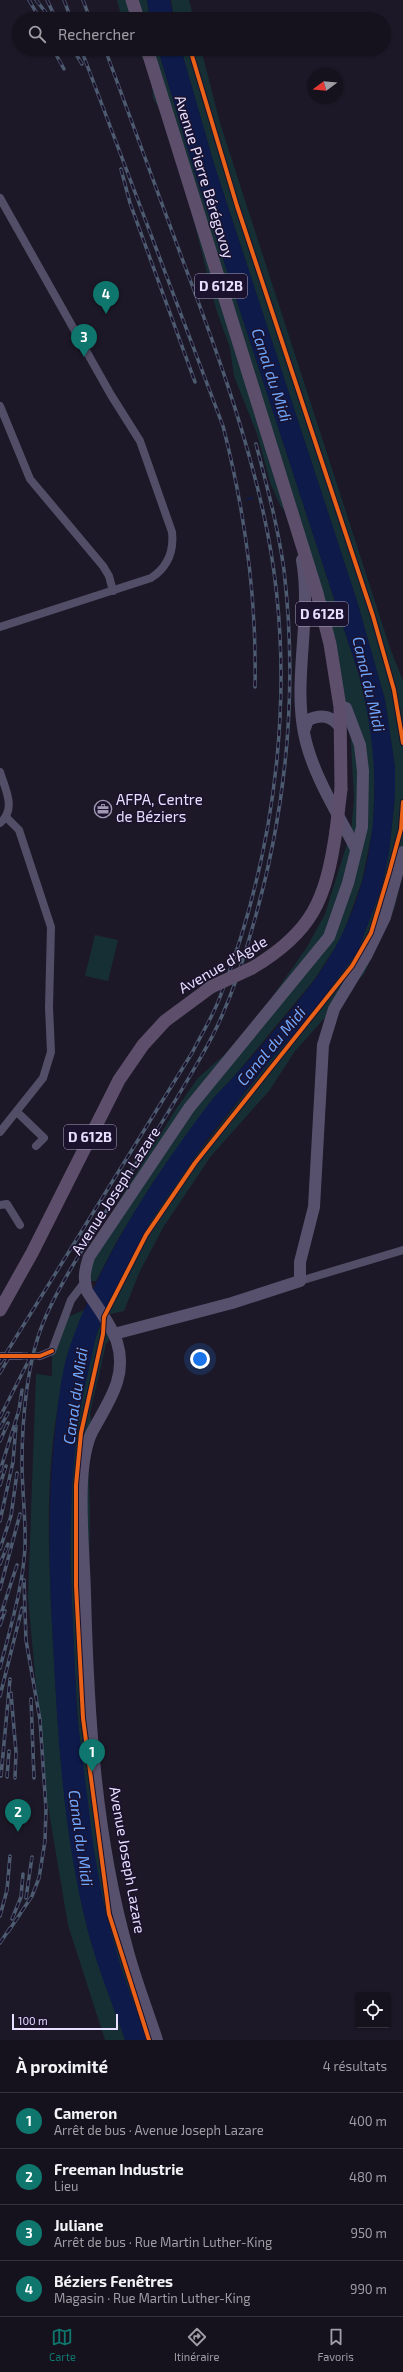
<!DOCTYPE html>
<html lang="fr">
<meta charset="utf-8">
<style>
body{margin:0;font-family:"Exo 2",sans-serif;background:#23202a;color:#f1f3f6}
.controls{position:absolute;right:12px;bottom:12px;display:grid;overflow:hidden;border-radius:4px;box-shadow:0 1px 3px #0004}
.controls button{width:36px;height:36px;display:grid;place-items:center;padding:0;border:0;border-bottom:1px solid #35323b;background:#16121d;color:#f1f3f6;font:20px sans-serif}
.compass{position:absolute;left:307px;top:68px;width:36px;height:36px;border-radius:50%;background:#16121d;box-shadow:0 1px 3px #0004;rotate:254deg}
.scale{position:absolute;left:12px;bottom:10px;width:106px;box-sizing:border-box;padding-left:4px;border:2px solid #e7dfff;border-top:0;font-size:11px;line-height:14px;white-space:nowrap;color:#e7dfff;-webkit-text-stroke:3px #1b122d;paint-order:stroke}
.you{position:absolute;left:200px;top:1359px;width:14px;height:14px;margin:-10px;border:3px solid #fff;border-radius:50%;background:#1a73e8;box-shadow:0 0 0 6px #1a73e833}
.badge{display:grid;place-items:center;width:26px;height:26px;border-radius:50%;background:#0f766e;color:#fff;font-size:13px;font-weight:700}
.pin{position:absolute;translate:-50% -33px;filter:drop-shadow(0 1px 2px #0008)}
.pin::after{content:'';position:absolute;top:21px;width:14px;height:12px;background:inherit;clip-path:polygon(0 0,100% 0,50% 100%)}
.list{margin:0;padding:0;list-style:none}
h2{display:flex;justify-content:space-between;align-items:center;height:52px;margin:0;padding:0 16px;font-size:17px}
h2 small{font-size:13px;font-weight:400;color:#9e9ea4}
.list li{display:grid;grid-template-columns:26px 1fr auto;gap:12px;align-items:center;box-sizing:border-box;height:56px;padding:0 16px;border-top:1px solid #35323b}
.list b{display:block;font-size:15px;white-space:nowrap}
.list p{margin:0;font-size:13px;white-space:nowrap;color:#9e9ea4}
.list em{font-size:13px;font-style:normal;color:#9e9ea4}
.icon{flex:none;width:22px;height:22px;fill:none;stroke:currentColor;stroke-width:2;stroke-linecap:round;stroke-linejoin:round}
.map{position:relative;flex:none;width:403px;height:2040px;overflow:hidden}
.search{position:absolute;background:#16121d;box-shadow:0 1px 3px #0004;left:12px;right:12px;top:12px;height:44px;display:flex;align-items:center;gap:10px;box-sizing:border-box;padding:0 14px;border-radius:22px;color:#9e9ea4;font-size:15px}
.sheet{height:276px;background:#16121d}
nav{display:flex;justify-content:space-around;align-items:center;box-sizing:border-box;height:56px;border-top:1px solid #35323b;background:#16121d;font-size:11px;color:#9e9ea4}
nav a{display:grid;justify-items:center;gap:2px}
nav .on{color:#0f766e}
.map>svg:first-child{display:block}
.green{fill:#162f35}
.water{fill:#0e1a49}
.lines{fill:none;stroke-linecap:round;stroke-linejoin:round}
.stream{stroke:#0e1a49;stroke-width:2}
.street-tunnel{stroke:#3b3647;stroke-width:8;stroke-dasharray:8 4;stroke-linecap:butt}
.street{stroke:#534e67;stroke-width:8}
.secondary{stroke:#58516d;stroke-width:12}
.primary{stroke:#5d4f6b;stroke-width:13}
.rail-casing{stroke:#4d5b71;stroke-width:3.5}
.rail{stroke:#1b122d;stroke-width:2;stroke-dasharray:6;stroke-linecap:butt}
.primary-bridge{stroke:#5d4f6b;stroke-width:13}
.cycleway-casing{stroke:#1b122d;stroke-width:6}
.cycleway{stroke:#ea6118;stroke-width:4}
.labels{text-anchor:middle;stroke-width:3;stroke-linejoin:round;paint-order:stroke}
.shield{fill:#1b122d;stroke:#aaa2c0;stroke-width:1}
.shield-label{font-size:14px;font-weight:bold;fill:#e7dfff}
.street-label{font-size:15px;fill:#e7dfff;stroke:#1b122d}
.poi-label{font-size:15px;fill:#e7dfff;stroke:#1b122d;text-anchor:start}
.water-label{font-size:16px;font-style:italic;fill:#6ea6fd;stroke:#1b122d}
</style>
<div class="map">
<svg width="403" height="2040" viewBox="0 0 403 2040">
<rect width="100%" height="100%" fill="#1d1827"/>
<g class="green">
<path d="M117,0h30l3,19h-28z"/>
<path d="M171,0h18l5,19h-20z"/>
<path d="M135,49h23l35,118 166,508 14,62 2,31 -2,59 -11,54 -20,56 -28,43 -77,93 -24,26 -59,82 -36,58 -22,42h-8l10,-46 78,-126 22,-31 27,-24 45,-54 37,-53 18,-33 26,-83 3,-32 -4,-74 -54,-202 -15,-16 -10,-22 -14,-51 -23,-58 -4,-28 -13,-36 -35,-137 -17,-56 -12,-21 -2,-29z"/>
<path d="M181,49h20l19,74 170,525 13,33v191l-8,35 -31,67 -69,77 -26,40 -58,65 -47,70 -25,47 -15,38 -14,3 -4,-5 44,-87 41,-60 82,-105 32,-35 53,-71 24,-65 7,-34 6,-56v-29l-10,-67 -28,-99 -143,-437z"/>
<path d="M95,935l23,5 -10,41 -23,-5z"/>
<path d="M84,1310c-44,113 -37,231 -30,350 5,92 12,185 35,274 9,36 25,70 36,106h-20l-37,-115 -22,-131 -18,-196 8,-224 16,2v-25l13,-33z"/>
<path d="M101,1322l13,12 -8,10 -16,69 2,19 -4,23 2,58 -2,117 17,216 52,194h-10c-13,-37 -28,-73 -37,-111 -25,-97 -33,-199 -37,-299 -4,-102 -7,-210 28,-308z"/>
</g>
<g class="water">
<path d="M147,0h23l4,19h-24z"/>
<path d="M158,49h23l33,115 143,437 28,99 10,67v29l-6,56 -7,34 -24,65 -53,71 -32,35 -65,81 -58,84 -45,89 -9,25 -18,83 -6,66 -2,72 7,158 17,135 11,61 17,60 25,69h-22c-12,-35 -26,-69 -36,-105 -25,-94 -31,-194 -36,-292 -4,-74 -6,-147 3,-221 3,-26 6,-54 15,-79 32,-89 83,-167 140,-242 7,-9 17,-17 25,-27 28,-30 55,-63 80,-96 65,-91 70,-198 43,-303l-166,-508z"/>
</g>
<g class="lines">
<path class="stream" d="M247,499l5,-1"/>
<path class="street-tunnel" d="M20,1356h20"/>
<g class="street">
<path d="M0,198l111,197 29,46 32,91c2,19 -4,35 -21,46l-151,49"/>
<path d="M0,406l30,73 73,87 6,10 4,15"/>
<path d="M0,772c5,17 17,37 0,51"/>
<path d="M17,1112l27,26 -8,8"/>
<path d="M0,1132l43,-54 8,-26 -2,-45 2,-80 -32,-97 -13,-13"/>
<path d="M0,1205l7,-1 13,21"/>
<path d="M300,1281l103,-31"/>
<path d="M0,1356h20"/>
<path d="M40,1356l12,-5 19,-51 13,-17"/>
</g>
<g class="secondary">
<path d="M302,560c10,56 -9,118 2,173 8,41 33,79 52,116"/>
<path d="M304,731l4,-11c13,-6 23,-5 32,7"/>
<path d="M114,1334l118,-31 68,-22v-19l14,-55 9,-162 11,-36 32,-53 19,-39 18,-65"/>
<path d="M157,2040c-10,-31 -22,-61 -30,-92 -32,-115 -39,-236 -42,-354 -1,-38 -5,-76 -3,-113 1,-16 3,-35 10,-49 16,-30 36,-55 25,-90 -6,-18 -20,-35 -30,-51 -4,-12 -2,-22 2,-34l100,-149 140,-171 19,-54 14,-56 1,-56 -3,-26 -14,-37 -6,-1"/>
</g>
<g class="primary">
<path d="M132,0l6,19"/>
<path d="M147,49l170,544 13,51 10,63 1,82"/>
<path d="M252,968c61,-36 74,-69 84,-137"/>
<path d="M0,1310l32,-57 87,-173 24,-35 22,-24 46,-34"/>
</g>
<defs>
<g id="rail">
<path d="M29,0l11,19"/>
<path d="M36,0l15,19"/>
<path d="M47,0l9,19"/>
<path d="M64,0l7,19"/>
<path d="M83,0l7,19"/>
<path d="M53,49l11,20"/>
<path d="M73,49l9,15"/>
<path d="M81,49l142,377c22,86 34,172 32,261"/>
<path d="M121,169l9,34 65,179"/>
<path d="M0,1363l192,-310c9,-18 21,-37 28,-56 59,-152 79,-326 43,-486 -19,-85 -49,-168 -80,-250 -26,-71 -52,-141 -78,-212"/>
<path d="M0,1373l8,-14"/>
<path d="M0,1417l30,-59"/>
<path d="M0,1428l8,-15"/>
<path d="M0,1441l8,-18"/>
<path d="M0,1471l19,-61 3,-20"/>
<path d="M0,1485l6,-19"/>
<path d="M0,1521l13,-59 3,-36"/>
<path d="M0,1549l11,-33 6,-43"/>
<path d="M0,1564l8,-20"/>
<path d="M0,1589l20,-75"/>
<path d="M0,1617l17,-52"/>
<path d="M0,1625l5,-14"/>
<path d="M0,1668c10,-39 23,-81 25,-121 1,-28 -3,-56 -3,-84 0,-44 5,-100 21,-140 14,-34 35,-66 54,-97 35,-57 72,-112 105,-171 23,-39 38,-82 50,-126 34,-116 46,-238 32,-359 -6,-43 -17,-84 -28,-126"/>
<path d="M11,1693l5,59 -1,26"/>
<path d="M0,1696l22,-88"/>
<path d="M31,1699l3,79"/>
<path d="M1,1776l9,-97"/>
<path d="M7,1777l2,-26"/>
<path d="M26,1898l6,-41"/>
<path d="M0,1916l7,-26 3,-34"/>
<path d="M12,1919l9,-22 2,-23"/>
<path d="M8,1932l24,-36 7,-18 6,-37 1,-32 -6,-89 -14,-80 -2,-60"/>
<path d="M0,1943l10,-15"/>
</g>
</defs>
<use href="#rail" class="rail-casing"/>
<use href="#rail" class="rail"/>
<g class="primary-bridge">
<path d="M336,831l5,-42"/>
<path d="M211,987l41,-19"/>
</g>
<defs>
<g id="cycleway">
<path d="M190,49l47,157 136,410 21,74 9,53"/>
<path d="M0,1356h40l12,-5"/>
<path d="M149,2040l-40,-126 -26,-196 -7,-132v-101l5,-52 22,-99 1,-17 42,-82 49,-72 157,-197 19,-33 18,-60 12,-44 2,-27"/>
</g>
</defs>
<use href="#cycleway" class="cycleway-casing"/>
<use href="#cycleway" class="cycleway"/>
</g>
<defs>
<symbol id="office-ring" viewBox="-11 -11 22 22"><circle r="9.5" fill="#1b122d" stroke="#a099b3" stroke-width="1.5"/><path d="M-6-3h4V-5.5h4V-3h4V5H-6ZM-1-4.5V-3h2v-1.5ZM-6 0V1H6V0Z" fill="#a099b3"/></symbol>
</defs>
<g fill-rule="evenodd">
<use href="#office-ring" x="93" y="799" width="20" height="20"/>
</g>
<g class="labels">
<g class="shield">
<rect x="195" y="274" width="52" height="24" rx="3"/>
<rect x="296" y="602" width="52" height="24" rx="3"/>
<rect x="64" y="1125" width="52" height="24" rx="3"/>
</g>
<g class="shield-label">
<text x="221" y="291">D 612B</text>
<text x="322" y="619">D 612B</text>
<text x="90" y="1142">D 612B</text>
</g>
<g class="street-label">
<text transform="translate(204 177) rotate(73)" y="5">Avenue Pierre Bérégovoy</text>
<text transform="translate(223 965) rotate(-30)" y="5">Avenue d'Agde</text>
<text transform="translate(116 1191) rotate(-57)" y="5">Avenue Joseph Lazare</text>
<text transform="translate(127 1860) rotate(80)" y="5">Avenue Joseph Lazare</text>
</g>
<g class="poi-label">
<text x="116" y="805">AFPA, Centre<tspan x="116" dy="17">de Béziers</tspan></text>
</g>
<g class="water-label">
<text transform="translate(272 375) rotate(72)" y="6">Canal du Midi</text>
<text transform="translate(369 684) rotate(77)" y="6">Canal du Midi</text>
<text transform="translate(271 1046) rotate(-50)" y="6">Canal du Midi</text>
<text transform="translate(75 1396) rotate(-82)" y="6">Canal du Midi</text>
<text transform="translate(81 1838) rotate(82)" y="6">Canal du Midi</text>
</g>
</g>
</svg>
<div class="controls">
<button><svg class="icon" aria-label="locate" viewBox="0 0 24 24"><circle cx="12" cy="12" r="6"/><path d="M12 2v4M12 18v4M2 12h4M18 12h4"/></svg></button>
</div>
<svg class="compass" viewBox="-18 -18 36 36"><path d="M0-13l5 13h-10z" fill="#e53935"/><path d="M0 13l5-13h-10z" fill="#9e9ea4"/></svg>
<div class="scale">100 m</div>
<div class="you"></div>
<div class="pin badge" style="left:92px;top:1772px">1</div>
<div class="pin badge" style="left:18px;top:1832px">2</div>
<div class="pin badge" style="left:84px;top:357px">3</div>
<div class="pin badge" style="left:106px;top:314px">4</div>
<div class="search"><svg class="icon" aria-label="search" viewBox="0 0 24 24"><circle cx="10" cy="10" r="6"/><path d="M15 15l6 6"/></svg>Rechercher</div>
</div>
<section class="sheet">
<h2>À proximité<small>4 résultats</small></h2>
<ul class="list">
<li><span class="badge">1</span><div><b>Cameron</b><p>Arrêt de bus · Avenue Joseph Lazare</p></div><em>400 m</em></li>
<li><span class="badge">2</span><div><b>Freeman Industrie</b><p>Lieu</p></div><em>480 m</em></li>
<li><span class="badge">3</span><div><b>Juliane</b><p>Arrêt de bus · Rue Martin Luther-King</p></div><em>950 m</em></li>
<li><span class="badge">4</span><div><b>Béziers Fenêtres</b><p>Magasin · Rue Martin Luther-King</p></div><em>990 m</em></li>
</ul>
</section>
<nav>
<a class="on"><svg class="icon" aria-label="map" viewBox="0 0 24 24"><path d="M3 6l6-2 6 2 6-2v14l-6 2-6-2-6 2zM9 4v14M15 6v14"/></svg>Carte</a>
<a><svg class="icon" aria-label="directions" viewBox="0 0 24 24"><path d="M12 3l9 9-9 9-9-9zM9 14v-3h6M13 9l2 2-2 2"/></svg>Itinéraire</a>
<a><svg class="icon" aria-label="saved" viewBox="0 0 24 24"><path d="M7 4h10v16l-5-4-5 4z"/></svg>Favoris</a>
</nav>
